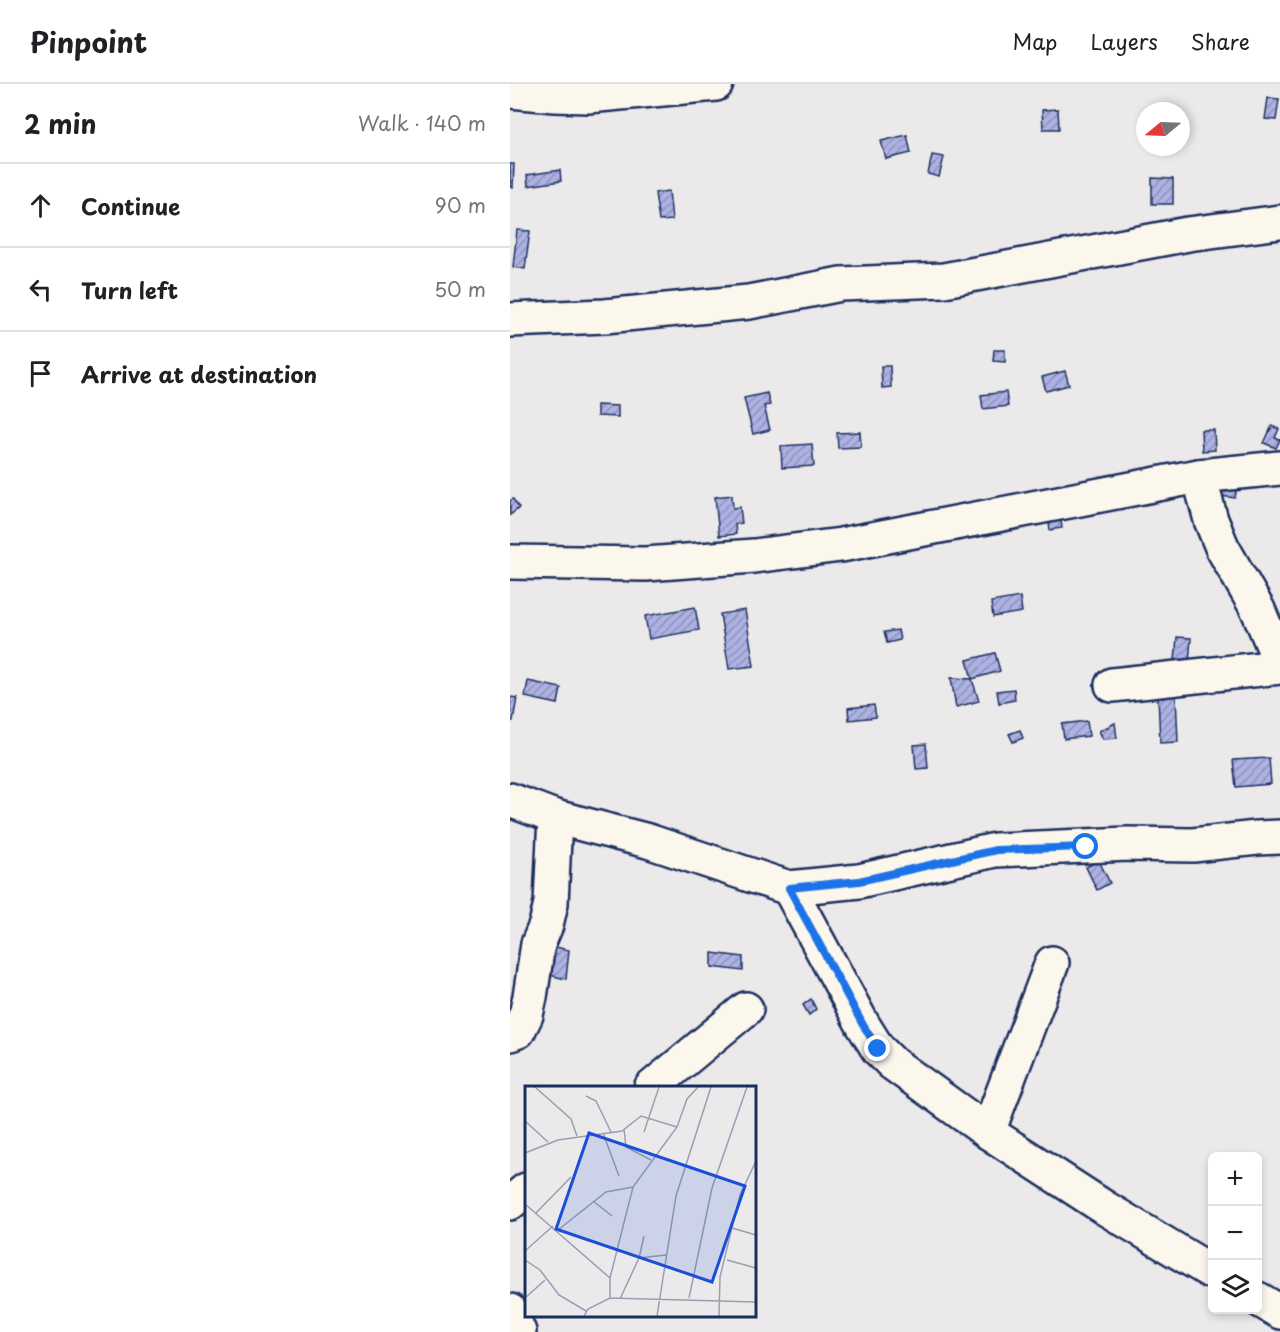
<!DOCTYPE html>
<meta charset="utf-8">
<style>
body{margin:0;font-family:"Playpen Sans",sans-serif;background:#f2f2f2;color:#202124}
.controls{position:absolute;right:18px;bottom:18px;display:grid;overflow:hidden;border-radius:9px;box-shadow:0 3px 9px #0003}
.controls button{width:54px;height:54px;display:grid;place-items:center;padding:0;border:0;border-bottom:2px solid #e0e0e0;background:#fff;color:#202124;font:30px sans-serif}
.compass{position:absolute;left:626px;top:18px;width:54px;height:54px;border-radius:50%;background:#fff;box-shadow:0 3px 9px #0003;rotate:251deg}
.stop{position:absolute;width:18px;height:18px;margin:-14px;border:4px solid #1a73e8;border-radius:50%;background:#fff}
.stop.end{background:#1a73e8;border-color:#fff;box-shadow:0 2px 6px #0008}
.list{margin:0;padding:0;list-style:none}
h2{display:flex;justify-content:space-between;align-items:center;height:78px;margin:0;padding:0 24px;font-size:26px}
h2 small{font-size:20px;font-weight:400;color:#757577}
.list li{display:grid;grid-template-columns:39px 1fr auto;gap:18px;align-items:center;box-sizing:border-box;height:84px;padding:0 24px;border-top:2px solid #e0e0e0}
.list b{display:block;font-size:22px;white-space:nowrap}
.list em{font-size:20px;font-style:normal;color:#757577}
.icon{flex:none;width:33px;height:33px;fill:none;stroke:currentColor;stroke-width:2;stroke-linecap:round;stroke-linejoin:round}
.map{position:relative;flex:none;width:770px;height:1248px;overflow:hidden}
header{display:flex;align-items:center;gap:36px;box-sizing:border-box;height:84px;padding:0 30px;background:#fff;border-bottom:2px solid #e0e0e0}
header strong{font-size:28px}
nav{display:flex;gap:33px;margin-inline-start:auto;font-size:21px}
main{display:flex}
aside{flex:1;background:#fff}
.map>svg:first-child{display:block}
.building{fill:url(#building-hatch);stroke:#1b2f5e;stroke-width:1.5}
.lines{fill:none;stroke-linecap:round;stroke-linejoin:round}
.minor-casing{stroke:#1b2f5e;stroke-width:38}
.minor{stroke:#fbf7ec;stroke-width:33}
.route{stroke:#1a73e8;stroke-width:8}
.inset-road{fill:none;stroke:#989fb2;stroke-width:1.5}
.view{fill:#1d4ed8;fill-opacity:0.15;stroke:#1d4ed8;stroke-width:3}
.inset-edge{fill:none;stroke:#1b2f5e;stroke-width:3}
</style>
<header>
<strong>Pinpoint</strong>
<nav><a>Map</a><a>Layers</a><a>Share</a></nav>
</header>
<main>
<aside>
<h2>2 min<small>Walk · 140 m</small></h2>
<ul class="list">
<li><svg class="icon" aria-label="ahead" viewBox="0 0 24 24"><path d="M12 20V5M6 11l6-6 6 6"/></svg><div><b>Continue</b></div><em>90 m</em></li>
<li><svg class="icon" aria-label="left" viewBox="0 0 24 24"><path d="M17 20v-9H6M10 6l-5 5 5 5"/></svg><div><b>Turn left</b></div><em>50 m</em></li>
<li><svg class="icon" aria-label="arrive" viewBox="0 0 24 24"><path d="M6 21V4h12l-3 4 3 4H6"/></svg><div><b>Arrive at destination</b></div></li>
</ul>
</aside>
<div class="map">
<svg width="770" height="1248" viewBox="0 0 770 1248">
<defs>
<pattern id="building-hatch" width="6" height="6" patternUnits="userSpaceOnUse" patternTransform="scale(1.5)"><rect width="6" height="6" fill="#adb2e3"/><path d="M-1 1l2-2M0 6l6-6M5 7l2-2" fill="none" stroke="#8c91bb"/></pattern>
</defs>
<rect width="100%" height="100%" fill="#ebe9ea"/>
<filter id="ink" filterUnits="userSpaceOnUse"><feTurbulence type="fractalNoise" baseFrequency=".0167" numOctaves="2"/><feDisplacementMap in="SourceGraphic" scale="12" xChannelSelector="R" yChannelSelector="G"/><feConvolveMatrix kernelMatrix="1 2 1 2 8 2 1 2 1" color-interpolation-filters="sRGB"/></filter>
<g filter="url(#ink)">
<g class="building">
<path d="M758,14l11,1 -3,21 -11,-1z"/>
<path d="M548,25l1,20h-16l-1,-19z"/>
<path d="M397,51l4,18 -25,6 -5,-18z"/>
<path d="M422,71l12,2 -5,20 -11,-3z"/>
<path d="M0,80h4l-1,24 -3,-1z"/>
<path d="M50,86l1,11 -33,5 -1,-11z"/>
<path d="M642,94l21,1v25h-21z"/>
<path d="M159,107l3,29 -13,1 -4,-28z"/>
<path d="M7,146l13,1 -5,38 -12,-2z"/>
<path d="M484,266h11v12l-12,-1z"/>
<path d="M371,282h9l1,21 -9,1z"/>
<path d="M555,287l4,14 -23,6 -4,-14z"/>
<path d="M496,308l2,14 -25,3 -2,-14z"/>
<path d="M257,309l3,12 -6,1 6,24 -17,4 -9,-36z"/>
<path d="M87,321l21,1v11l-21,-1z"/>
<path d="M762,342l7,3 -4,9 5,2 -4,8 -12,-5z"/>
<path d="M691,346h13l1,20 -13,1z"/>
<path d="M350,348l1,15 -23,1 -1,-15z"/>
<path d="M302,360l2,22 -32,2 -1,-22z"/>
<path d="M711,401l16,2 -2,11 -15,-2z"/>
<path d="M222,411l1,13 7,-1 2,16 -7,1 1,10 -17,2 -4,-39z"/>
<path d="M3,415l6,9 -9,7v-14z"/>
<path d="M550,431l2,13 -12,2 -2,-13z"/>
<path d="M510,513l2,15 -29,5 -2,-15z"/>
<path d="M185,523l4,23 -50,9 -4,-23z"/>
<path d="M235,526l9,56 -25,3 -9,-55z"/>
<path d="M388,546l2,10 -13,3 -3,-11z"/>
<path d="M667,553l14,1 -2,25 -14,-2z"/>
<path d="M485,569l5,18 -28,8 -5,-19z"/>
<path d="M441,594l21,1 7,22 -23,6z"/>
<path d="M18,597l33,7 -3,16 -33,-7z"/>
<path d="M504,605l1,11 -16,3 -2,-12z"/>
<path d="M666,611l2,47 -18,1 -2,-47z"/>
<path d="M0,613l7,1 -4,23h-3z"/>
<path d="M364,621l2,12 -27,3 -1,-12z"/>
<path d="M577,637l2,15 -25,3 -2,-15z"/>
<path d="M605,639l2,15 -14,1 -4,-8z"/>
<path d="M510,646l3,8 -10,4 -4,-8z"/>
<path d="M416,660l2,24 -12,1 -2,-24z"/>
<path d="M759,674l2,26 -35,3 -3,-27z"/>
<path d="M589,777l11,22 -13,7 -11,-23z"/>
<path d="M41,862l18,4 -3,29 -17,-4z"/>
<path d="M202,869l31,4v14l-31,-4z"/>
<path d="M301,915l5,10 -7,6 -6,-10z"/>
</g>
<g class="lines">
<defs>
<g id="minor">
<path d="M0,7l45,4 33,1 128,-12"/>
<path d="M0,236l95,-4 144,-14 92,-18 103,-4 244,-46 92,-12"/>
<path d="M689,392l12,44 11,27 36,63 22,52"/>
<path d="M0,478l136,2 108,-8 87,-11 358,-69 81,-8"/>
<path d="M602,601l168,-18"/>
<path d="M0,716l45,17 93,24 141,47 70,-7 136,-31 133,-6 65,1 64,-7 23,-1"/>
<path d="M279,804l74,137 15,24 14,14 96,69 117,76 107,64"/>
<path d="M0,950l8,-3 8,-16 4,-18 8,-53 8,-19 5,-22 4,-86"/>
<path d="M141,1004l95,-79"/>
<path d="M478,1048l64,-169"/>
<path d="M0,1119l16,-13"/>
<path d="M748,1215l22,13"/>
<path d="M0,1227l9,21"/>
</g>
</defs>
<use href="#minor" class="minor-casing"/>
<use href="#minor" class="minor"/>
</g>
</g>
<g class="lines" filter="url(#ink)">
<path class="route" d="M368,965l-15,-24 -74,-137 70,-7 137,-31 90,-3"/>
</g>
<g transform="translate(15 1002)">
<rect width="231" height="231" fill="#ebe9ea"/>
<path class="inset-road" d="M10,1l36,32 6,17M61,10l10,5 15,31M0,35l23,21M99,43l2,18 25,13M119,46l15,-45M78,47l16,43M0,67l33,-13 64,-9 19,-15 36,11M68,115l19,15M0,118l85,74v20M11,127l35,-36M207,142l24,7M33,144l48,-38 27,-5M0,165l28,-25M114,172l5,-22M0,174l15,10 19,25 27,16M202,174l29,8M85,192l23,-91 44,-60 10,-28 11,-12M0,212l20,-18M164,212l23,-110 35,-101M95,213l19,-41 27,-3M59,230l4,-7 22,-11 146,4M132,230l19,-120 35,-109M194,230l1,-39 20,-82 16,-34"/>
<path class="view" d="M64,47l156,53 -33,96 -156,-53z"/>
<rect width="231" height="231" class="inset-edge"/>
</g>
</svg>
<div class="controls">
<button>+</button>
<button>−</button>
<button><svg class="icon" aria-label="layers" viewBox="0 0 24 24"><path d="M12 4l9 5-9 5-9-5zM3 14l9 5 9-5"/></svg></button>
</div>
<svg class="compass" viewBox="-18 -18 36 36"><path d="M0-13l5 13h-10z" fill="#e53935"/><path d="M0 13l5-13h-10z" fill="#757577"/></svg>
<div class="stop" style="left:576px;top:763px"></div>
<div class="stop end" style="left:368px;top:965px"></div>
</div>
</main>
